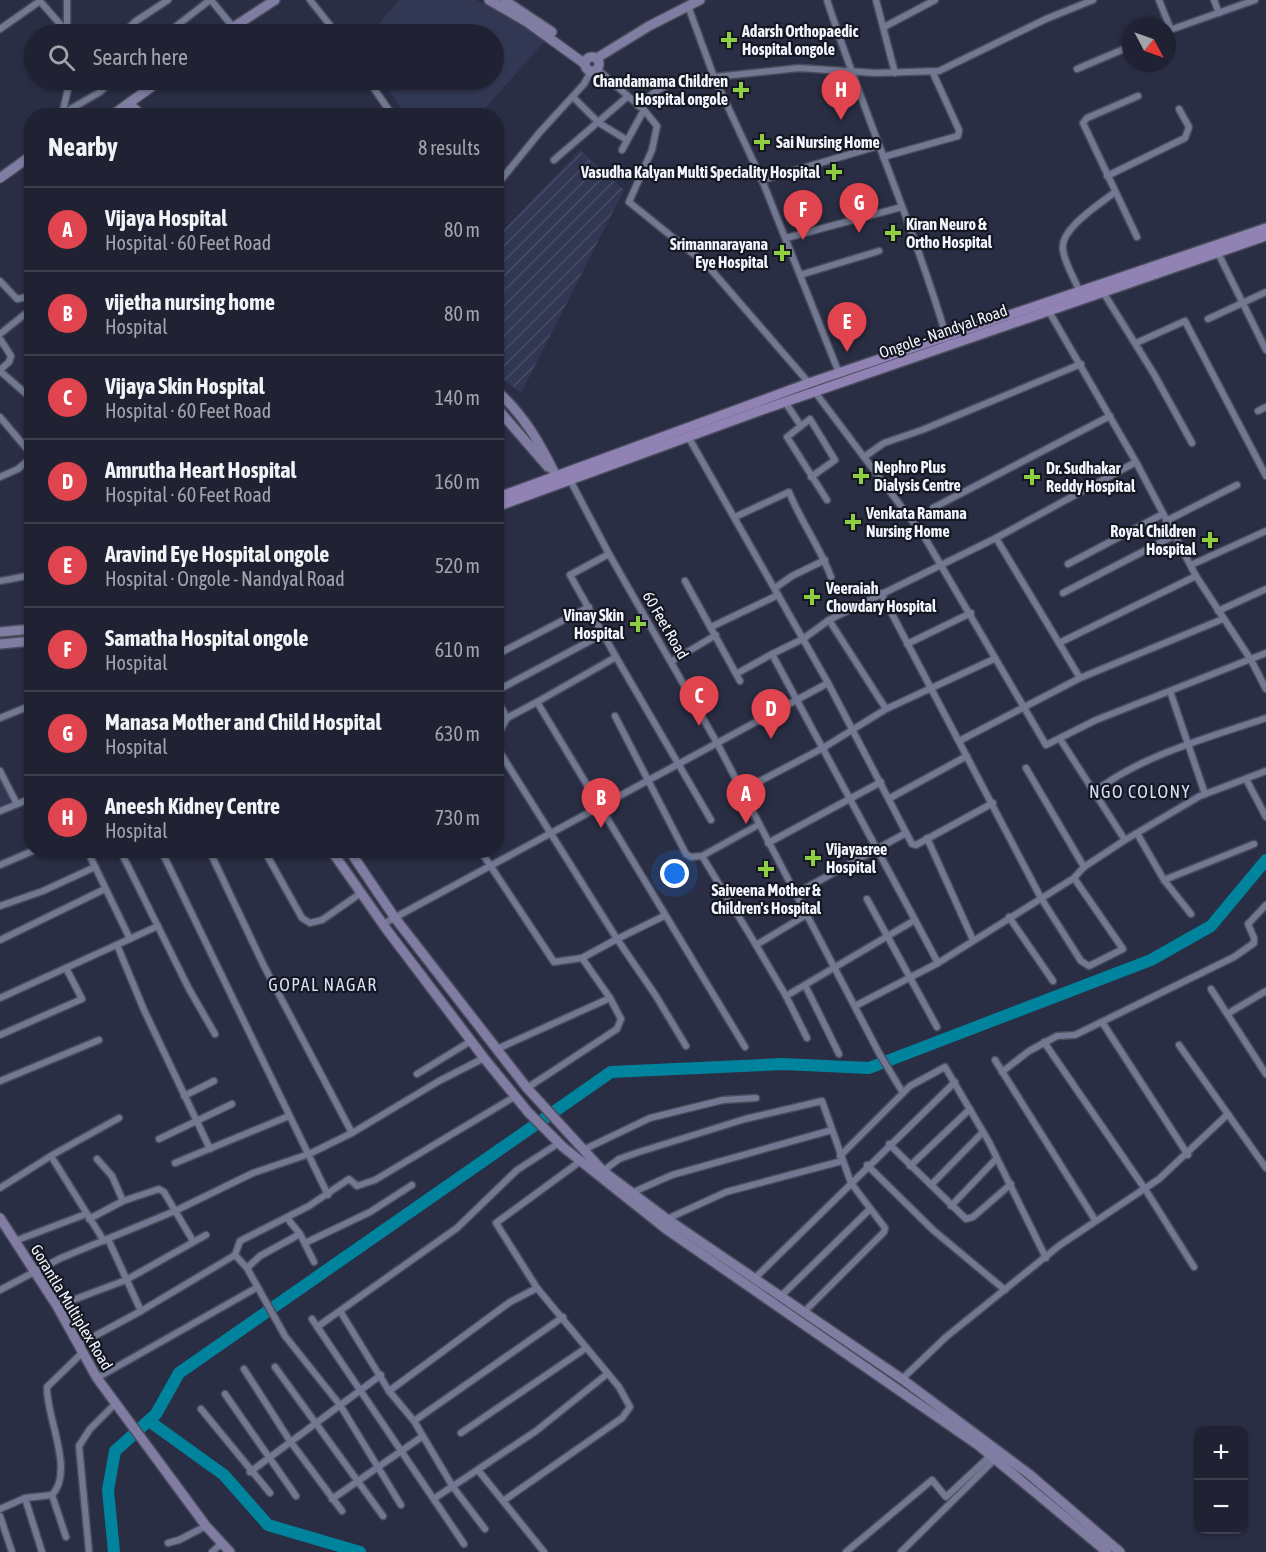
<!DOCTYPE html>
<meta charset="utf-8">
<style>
body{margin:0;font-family:"Asap Condensed",sans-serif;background:#2d2f3f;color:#f1f3f6}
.controls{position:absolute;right:18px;bottom:18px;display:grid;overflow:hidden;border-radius:12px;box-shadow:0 2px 4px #0004}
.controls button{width:54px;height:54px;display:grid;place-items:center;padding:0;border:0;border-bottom:2px solid #3d3f4e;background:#202233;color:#f1f3f6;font:30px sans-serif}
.compass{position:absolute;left:1122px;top:18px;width:54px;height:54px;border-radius:50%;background:#202233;box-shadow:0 2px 4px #0004;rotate:131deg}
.you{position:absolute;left:675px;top:874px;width:21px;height:21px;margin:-15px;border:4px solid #fff;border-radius:50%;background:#1a73e8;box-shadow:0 0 0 9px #1a73e833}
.badge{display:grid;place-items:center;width:39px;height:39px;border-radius:50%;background:#ea580c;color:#fff;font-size:20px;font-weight:700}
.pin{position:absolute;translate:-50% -50px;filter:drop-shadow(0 2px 3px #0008)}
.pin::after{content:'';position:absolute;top:32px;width:21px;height:18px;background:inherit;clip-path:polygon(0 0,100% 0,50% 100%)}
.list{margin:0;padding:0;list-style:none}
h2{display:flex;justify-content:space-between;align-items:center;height:78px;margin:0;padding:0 24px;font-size:26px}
h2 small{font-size:20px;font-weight:400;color:#a2a4ac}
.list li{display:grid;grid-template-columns:39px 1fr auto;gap:18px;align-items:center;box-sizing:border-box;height:84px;padding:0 24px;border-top:2px solid #3d3f4e}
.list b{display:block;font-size:22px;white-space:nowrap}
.list p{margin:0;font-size:20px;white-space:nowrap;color:#a2a4ac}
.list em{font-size:20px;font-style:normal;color:#a2a4ac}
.icon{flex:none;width:33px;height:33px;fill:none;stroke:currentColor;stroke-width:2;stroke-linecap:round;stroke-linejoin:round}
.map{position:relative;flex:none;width:1266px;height:1552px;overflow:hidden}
.search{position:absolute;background:#202233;box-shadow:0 2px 4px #0004;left:24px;top:24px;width:480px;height:66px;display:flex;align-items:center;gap:15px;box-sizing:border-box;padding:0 21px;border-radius:33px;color:#a2a4ac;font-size:22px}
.panel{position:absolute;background:#202233;box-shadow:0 2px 4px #0004;left:24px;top:108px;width:480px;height:750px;border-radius:24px}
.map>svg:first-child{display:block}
.built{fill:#323854}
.industrial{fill:url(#industrial-furrows)}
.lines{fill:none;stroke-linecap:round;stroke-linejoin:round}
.river{stroke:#00849d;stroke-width:12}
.street-casing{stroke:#494c5d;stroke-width:9}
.secondary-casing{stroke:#494c5d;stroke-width:12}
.primary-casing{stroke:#494c5d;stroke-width:12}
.street{stroke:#727891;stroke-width:6}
.secondary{stroke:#817da2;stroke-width:9}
.primary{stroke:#9082b3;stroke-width:9}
.poi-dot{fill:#8fcd42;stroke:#151721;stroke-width:2}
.labels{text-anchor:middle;stroke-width:4.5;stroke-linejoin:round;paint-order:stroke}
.poi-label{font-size:16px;font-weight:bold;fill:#f2f5fd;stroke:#151721;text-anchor:start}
.street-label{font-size:16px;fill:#f2f5fd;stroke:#151721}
.neighbourhood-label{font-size:18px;letter-spacing:1.5px;fill:#d6ddfa;stroke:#151721}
</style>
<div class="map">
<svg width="1266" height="1552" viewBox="0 0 1266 1552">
<defs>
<pattern id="industrial-furrows" width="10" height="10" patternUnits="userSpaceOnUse" patternTransform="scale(1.5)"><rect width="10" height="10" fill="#323854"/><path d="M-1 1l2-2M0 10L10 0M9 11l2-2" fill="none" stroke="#464c65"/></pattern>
</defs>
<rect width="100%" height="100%" fill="#2a2e44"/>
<g class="built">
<path d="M399,0h77l43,21 26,20 -66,74 -73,1 -24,-36h112v-46h-124z"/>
<path d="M0,776l11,25 -11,5z"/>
</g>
<path class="industrial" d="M580,150l44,40 -103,203 -24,-19v-137z"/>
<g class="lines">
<g class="river">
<path d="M149,1421l75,54 44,50 92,27"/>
<path d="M114,1552l-6,-62 7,-39 41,-37 23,-41 432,-301 172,-8 86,4 282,-108 60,-34 55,-66"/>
</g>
<defs>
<g id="street">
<path d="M39,0l28,32"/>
<path d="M67,0v31"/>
<path d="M211,0l22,27"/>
<path d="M310,0l27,34"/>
<path d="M827,0c37,114 86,224 120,339"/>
<path d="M876,0l19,73"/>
<path d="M1159,0l12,30"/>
<path d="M1214,0l5,13"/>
<path d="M688,6l26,71 85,-9 77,5 63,-2 107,-52 47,-19"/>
<path d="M884,27l51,-27"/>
<path d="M0,29l40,-28"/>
<path d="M1167,31l88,-31"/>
<path d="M122,34l14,-13 32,-21"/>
<path d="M166,34l44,-34"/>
<path d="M597,69l47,41 13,16 -5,24 -23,52 78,63 102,118"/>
<path d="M1077,69l54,-23"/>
<path d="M368,80l25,36"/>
<path d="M573,97l26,26 28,17"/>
<path d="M638,106c25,-24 42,-28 76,-29l48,103 77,193"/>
<path d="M62,114l38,-22 13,-12"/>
<path d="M62,115l8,-35"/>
<path d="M622,150l22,-40"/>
<path d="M883,157l75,-21 1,-6 -26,-57"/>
<path d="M554,160l73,-63"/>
<path d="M1107,176l78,-38 4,-11 -10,-18"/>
<path d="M762,180l116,-34"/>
<path d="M496,186l44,-54 44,-48 7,-13"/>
<path d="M1137,237l-54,-114 4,-5 51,-22"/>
<path d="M786,238l116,-31"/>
<path d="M1217,251l49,99"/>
<path d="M800,275l79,-24"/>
<path d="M0,281l17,18 15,-3"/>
<path d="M1079,290c-5,-12 -14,-26 -16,-40 -4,-21 37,-46 52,-58"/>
<path d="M1103,292l51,82 38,69"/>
<path d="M1047,308l89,154 60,114 55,84 15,29"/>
<path d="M1208,319l58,-27"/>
<path d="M0,334l25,-20"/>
<path d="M0,339l11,17 -2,6 -9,8"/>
<path d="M1136,343l49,-22 81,155"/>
<path d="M0,371l32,28"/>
<path d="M815,392l110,146 121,207 50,-25 170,-67"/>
<path d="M785,402l16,24"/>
<path d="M1258,411l8,-4"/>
<path d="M0,417l32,38"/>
<path d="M689,438l114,201 -31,15 143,266 -129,76"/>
<path d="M864,457l20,-14 38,-13 159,-66"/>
<path d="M0,477l18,-8 14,-12"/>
<path d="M811,477l24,-17 -25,-41 -23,18 40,63"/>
<path d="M570,480l39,74 108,189 162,310 24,40"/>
<path d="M933,508l177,-92"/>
<path d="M735,517l54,-25c12,30 31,55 42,85"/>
<path d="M1166,521l71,-36"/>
<path d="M996,538l84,140"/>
<path d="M609,554l-39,21 46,82 -79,45 208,345"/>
<path d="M1068,564l95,-50"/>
<path d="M1191,565l75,-34"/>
<path d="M0,581l32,-6"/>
<path d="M685,581l55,100"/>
<path d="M775,588l17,-12 33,-16"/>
<path d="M881,593l160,305 40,63 8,5 34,-17 -49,-71"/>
<path d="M1063,593l112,-58"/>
<path d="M1218,611l48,-22"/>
<path d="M829,620l57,89"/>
<path d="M711,627l67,-32"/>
<path d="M1059,643l137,-67"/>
<path d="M907,644l64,-31"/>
<path d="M496,655l93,-48"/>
<path d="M616,657l95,163"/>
<path d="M672,661l44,-26"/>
<path d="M736,674l36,-20"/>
<path d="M828,683l84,161 4,1 77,-42"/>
<path d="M496,691l107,-57"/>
<path d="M1170,691l35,103"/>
<path d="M496,698l11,20 30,-16"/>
<path d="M615,716l71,138 5,3 11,-1"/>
<path d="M0,718l32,-13"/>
<path d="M496,738l11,-20"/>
<path d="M1060,739l65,101"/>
<path d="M959,741l121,-63 143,-59"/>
<path d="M496,746l121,193 47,-23"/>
<path d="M1026,768l58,99"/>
<path d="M0,771l17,33"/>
<path d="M1246,779l20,38"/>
<path d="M741,791l82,-43 63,-39 108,-50"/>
<path d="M1093,793c46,-37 117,-56 173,-75"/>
<path d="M890,798l77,-42"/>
<path d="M0,811l32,-13"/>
<path d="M1138,835l26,45 27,34"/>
<path d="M927,838l46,102"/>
<path d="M768,843l113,-61"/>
<path d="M87,850l43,89"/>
<path d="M120,850l69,139 26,45"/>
<path d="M161,850l167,345"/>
<path d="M209,850l55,116 88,167"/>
<path d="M264,850l38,68 8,5 12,-3 39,-27"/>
<path d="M480,850l74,112 28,-4 28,40 -113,51"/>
<path d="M0,865l35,-15"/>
<path d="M1164,880l90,-36"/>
<path d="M795,894l111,-61"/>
<path d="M867,899l70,128"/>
<path d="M0,906l43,-15 52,-24"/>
<path d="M806,915l-50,30 30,51 21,42"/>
<path d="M1009,917l44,64"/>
<path d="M915,920l23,43"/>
<path d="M383,924l445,-241 -25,-44 26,-19 167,-82 140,-76"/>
<path d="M0,940l105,-51"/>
<path d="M117,945l27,65 66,139"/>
<path d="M756,945l-54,-89 56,-31"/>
<path d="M582,958l35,-19 39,57 30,50"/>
<path d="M805,985l34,69"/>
<path d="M1211,989l55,85"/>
<path d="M0,998l158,-72"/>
<path d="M855,1006l83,-43 136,-85 10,-11 41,-27 75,-44 66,-25"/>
<path d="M1227,1014l39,-23"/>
<path d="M1102,1022l86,133"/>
<path d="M0,1035l82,-36 -16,-31"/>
<path d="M1044,1042l101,147 49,78"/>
<path d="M1179,1045l87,123"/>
<path d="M995,1060l100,160"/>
<path d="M1002,1072l27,-21 28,-15 18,-1 159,-78 20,-14v-5l-6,-14 18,-19"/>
<path d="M417,1074l54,-33"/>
<path d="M0,1081l99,-41"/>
<path d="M527,1088l90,-59 4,-10 -11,-21"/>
<path d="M184,1096l30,-15"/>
<path d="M159,1139l73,-35"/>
<path d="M889,1144l77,75 7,-2 38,-33"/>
<path d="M583,1150l67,-32 73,-18 33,-2"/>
<path d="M51,1156l53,85"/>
<path d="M840,1156l70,-70 35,-19 44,75 57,116"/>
<path d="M97,1159l15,17 11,25"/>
<path d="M175,1163l114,-47"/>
<path d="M867,1165l66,65 72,60"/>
<path d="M910,1166l60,-57"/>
<path d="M603,1171l16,-12 20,-7 106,-33 77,-18 29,82 34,45 -1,4 -79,79"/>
<path d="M931,1185l52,-53"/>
<path d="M0,1188l54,-34 65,-36"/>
<path d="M631,1193l41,-18 160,-45"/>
<path d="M951,1206l45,-47"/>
<path d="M287,1218l13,16 14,28"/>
<path d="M89,1219l34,-18 36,-12 5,3 29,49"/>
<path d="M667,1219l59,-27 116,-31"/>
<path d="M108,1239l33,72"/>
<path d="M15,1241l71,-27"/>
<path d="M305,1243l65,-31 42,-27"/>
<path d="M247,1268l13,-12 40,-22"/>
<path d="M755,1278l200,-196"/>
<path d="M0,1290l61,-32 114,-47 78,-38 56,-19 43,-21 87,-52 45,-23"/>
<path d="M781,1296l89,-87"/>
<path d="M57,1306l69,-26 80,-45"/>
<path d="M340,1311l49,80 25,30 39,66 32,42"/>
<path d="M312,1319l152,225"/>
<path d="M317,1327l140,-99 60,-58 42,-27"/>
<path d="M78,1345l63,-34 94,-56"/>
<path d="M275,1367l108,149"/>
<path d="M244,1369l46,72 52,70"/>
<path d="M97,1378l159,-90"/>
<path d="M902,1379l44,-42 114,-92 99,-66 69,-65"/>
<path d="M389,1391l121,-89 27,-14"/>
<path d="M225,1394l71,102"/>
<path d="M201,1409l69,84"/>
<path d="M414,1421l149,-104"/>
<path d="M461,1433l125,-85"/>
<path d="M478,1470l66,82"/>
<path d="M250,1472l131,-97"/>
<path d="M52,1495l14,42"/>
<path d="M25,1498l17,54"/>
<path d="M435,1498l101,-67 71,-57"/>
<path d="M332,1499l91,-63"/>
<path d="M503,1501l119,-83 8,-11 -11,-20 -82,-99 -41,-65 86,-63"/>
<path d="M401,1505l-61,-100 -55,-69 -38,-68 -12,-13 5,-14 69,-35 40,-27 8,7 18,-6 141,-84"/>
<path d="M0,1509l25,-11 27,-3c23,-24 -6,-78 -5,-108l35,-34"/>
<path d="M0,1516l12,36"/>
<path d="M168,1543l11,-3 27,-14"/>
<path d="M89,1552l-10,-106 11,-17 26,-26"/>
<path d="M212,1552l9,-8"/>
<path d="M846,1552l86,-72 14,17 45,-42"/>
<path d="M901,1552l94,-93"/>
</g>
<g id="secondary">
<path d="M489,0l38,22 58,42"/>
<path d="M504,0l48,32"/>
<path d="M223,34l52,-34"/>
<circle cx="592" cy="64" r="7"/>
<path d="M597,58l52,-32 51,-26"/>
<path d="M129,104l14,12"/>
<path d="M111,116l50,-36"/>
<path d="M0,178l32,-23"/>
<path d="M496,390c28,25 44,53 60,86"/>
<path d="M496,407l52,60"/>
<path d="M0,632l32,-3"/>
<path d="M0,644l32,-3"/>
<path d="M331,850l56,80 97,128 44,54 35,35 103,82 312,216 129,107"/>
<path d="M349,850l46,68 132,170 76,83 64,48 235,160 127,95 91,78"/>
<path d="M0,1218l57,88 40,72 109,148 24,26"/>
</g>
<g id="primary">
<path d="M496,498l313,-115 457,-155"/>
<path d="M496,507l263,-96 507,-175"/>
</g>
</defs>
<use href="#street" class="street-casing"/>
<use href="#secondary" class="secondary-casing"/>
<use href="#primary" class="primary-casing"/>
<use href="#street" class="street"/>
<use href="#secondary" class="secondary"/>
<use href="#primary" class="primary"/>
</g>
<g class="poi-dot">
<path d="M726 31h6v6h6v6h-6v6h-6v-6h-6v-6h6z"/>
<path d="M738 81h6v6h6v6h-6v6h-6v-6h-6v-6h6z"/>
<path d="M759 133h6v6h6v6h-6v6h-6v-6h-6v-6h6z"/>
<path d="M831 163h6v6h6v6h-6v6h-6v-6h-6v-6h6z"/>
<path d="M890 224h6v6h6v6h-6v6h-6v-6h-6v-6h6z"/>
<path d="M779 244h6v6h6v6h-6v6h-6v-6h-6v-6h6z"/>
<path d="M858 467h6v6h6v6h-6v6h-6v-6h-6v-6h6z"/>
<path d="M1029 468h6v6h6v6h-6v6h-6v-6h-6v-6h6z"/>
<path d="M850 513h6v6h6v6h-6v6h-6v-6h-6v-6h6z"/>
<path d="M1207 531h6v6h6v6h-6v6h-6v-6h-6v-6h6z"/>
<path d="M809 588h6v6h6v6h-6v6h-6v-6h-6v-6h6z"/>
<path d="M635 615h6v6h6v6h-6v6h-6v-6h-6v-6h6z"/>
<path d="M810 849h6v6h6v6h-6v6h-6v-6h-6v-6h6z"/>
<path d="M763 860h6v6h6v6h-6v6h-6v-6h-6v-6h6z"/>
</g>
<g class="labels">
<g class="poi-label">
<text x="742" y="37">Adarsh Orthopaedic<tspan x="742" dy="18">Hospital ongole</tspan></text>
<text x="728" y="87" text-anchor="end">Chandamama Children<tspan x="728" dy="18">Hospital ongole</tspan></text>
<text x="776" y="148">Sai Nursing Home</text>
<text x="820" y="178" text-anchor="end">Vasudha Kalyan Multi Speciality Hospital</text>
<text x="906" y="230">Kiran Neuro &amp;<tspan x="906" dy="18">Ortho Hospital</tspan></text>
<text x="768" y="250" text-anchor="end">Srimannarayana<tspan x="768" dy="18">Eye Hospital</tspan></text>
<text x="874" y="473">Nephro Plus<tspan x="874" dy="18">Dialysis Centre</tspan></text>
<text x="1046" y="474">Dr. Sudhakar<tspan x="1046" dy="18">Reddy Hospital</tspan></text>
<text x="866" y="519">Venkata Ramana<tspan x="866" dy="18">Nursing Home</tspan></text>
<text x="1196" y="537" text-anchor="end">Royal Children<tspan x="1196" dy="18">Hospital</tspan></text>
<text x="826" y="594">Veeraiah<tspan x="826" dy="18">Chowdary Hospital</tspan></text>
<text x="624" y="621" text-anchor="end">Vinay Skin<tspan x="624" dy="18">Hospital</tspan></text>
<text x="826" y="855">Vijayasree<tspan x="826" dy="18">Hospital</tspan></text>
<text x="766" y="896" text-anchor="middle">Saiveena Mother &amp;<tspan x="766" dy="18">Children's Hospital</tspan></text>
</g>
<g class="street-label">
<text transform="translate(943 331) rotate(-19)" y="6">Ongole - Nandyal Road</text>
<text transform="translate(666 625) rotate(60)" y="6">60 Feet Road</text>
<text transform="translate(72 1307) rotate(59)" y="6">Gorantla Multiplex Road</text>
</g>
<g class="neighbourhood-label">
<text x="1140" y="798">NGO COLONY</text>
<text x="323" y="991">GOPAL NAGAR</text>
</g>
</g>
</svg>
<div class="controls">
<button>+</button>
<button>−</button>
</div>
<svg class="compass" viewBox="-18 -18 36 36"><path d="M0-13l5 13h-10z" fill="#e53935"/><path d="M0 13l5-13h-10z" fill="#a2a4ac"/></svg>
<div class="you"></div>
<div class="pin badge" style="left:746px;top:824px;background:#e0444e">A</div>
<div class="pin badge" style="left:601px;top:828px;background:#e0444e">B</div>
<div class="pin badge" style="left:699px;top:726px;background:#e0444e">C</div>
<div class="pin badge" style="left:771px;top:739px;background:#e0444e">D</div>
<div class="pin badge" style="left:847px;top:352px;background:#e0444e">E</div>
<div class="pin badge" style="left:803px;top:240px;background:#e0444e">F</div>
<div class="pin badge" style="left:859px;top:233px;background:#e0444e">G</div>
<div class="pin badge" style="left:841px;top:120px;background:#e0444e">H</div>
<div class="search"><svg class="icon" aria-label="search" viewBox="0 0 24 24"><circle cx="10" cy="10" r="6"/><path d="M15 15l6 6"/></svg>Search here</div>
<section class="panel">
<h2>Nearby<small>8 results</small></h2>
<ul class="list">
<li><span class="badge" style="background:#e0444e">A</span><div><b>Vijaya Hospital</b><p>Hospital · 60 Feet Road</p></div><em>80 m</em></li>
<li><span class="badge" style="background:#e0444e">B</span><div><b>vijetha nursing home</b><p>Hospital</p></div><em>80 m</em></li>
<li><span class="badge" style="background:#e0444e">C</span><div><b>Vijaya Skin Hospital</b><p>Hospital · 60 Feet Road</p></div><em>140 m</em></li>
<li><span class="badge" style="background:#e0444e">D</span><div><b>Amrutha Heart Hospital</b><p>Hospital · 60 Feet Road</p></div><em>160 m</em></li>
<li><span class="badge" style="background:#e0444e">E</span><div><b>Aravind Eye Hospital ongole</b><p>Hospital · Ongole - Nandyal Road</p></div><em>520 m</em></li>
<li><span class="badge" style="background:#e0444e">F</span><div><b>Samatha Hospital ongole</b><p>Hospital</p></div><em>610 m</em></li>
<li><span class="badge" style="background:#e0444e">G</span><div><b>Manasa Mother and Child Hospital</b><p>Hospital</p></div><em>630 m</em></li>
<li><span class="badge" style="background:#e0444e">H</span><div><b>Aneesh Kidney Centre</b><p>Hospital</p></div><em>730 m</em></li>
</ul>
</section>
</div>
